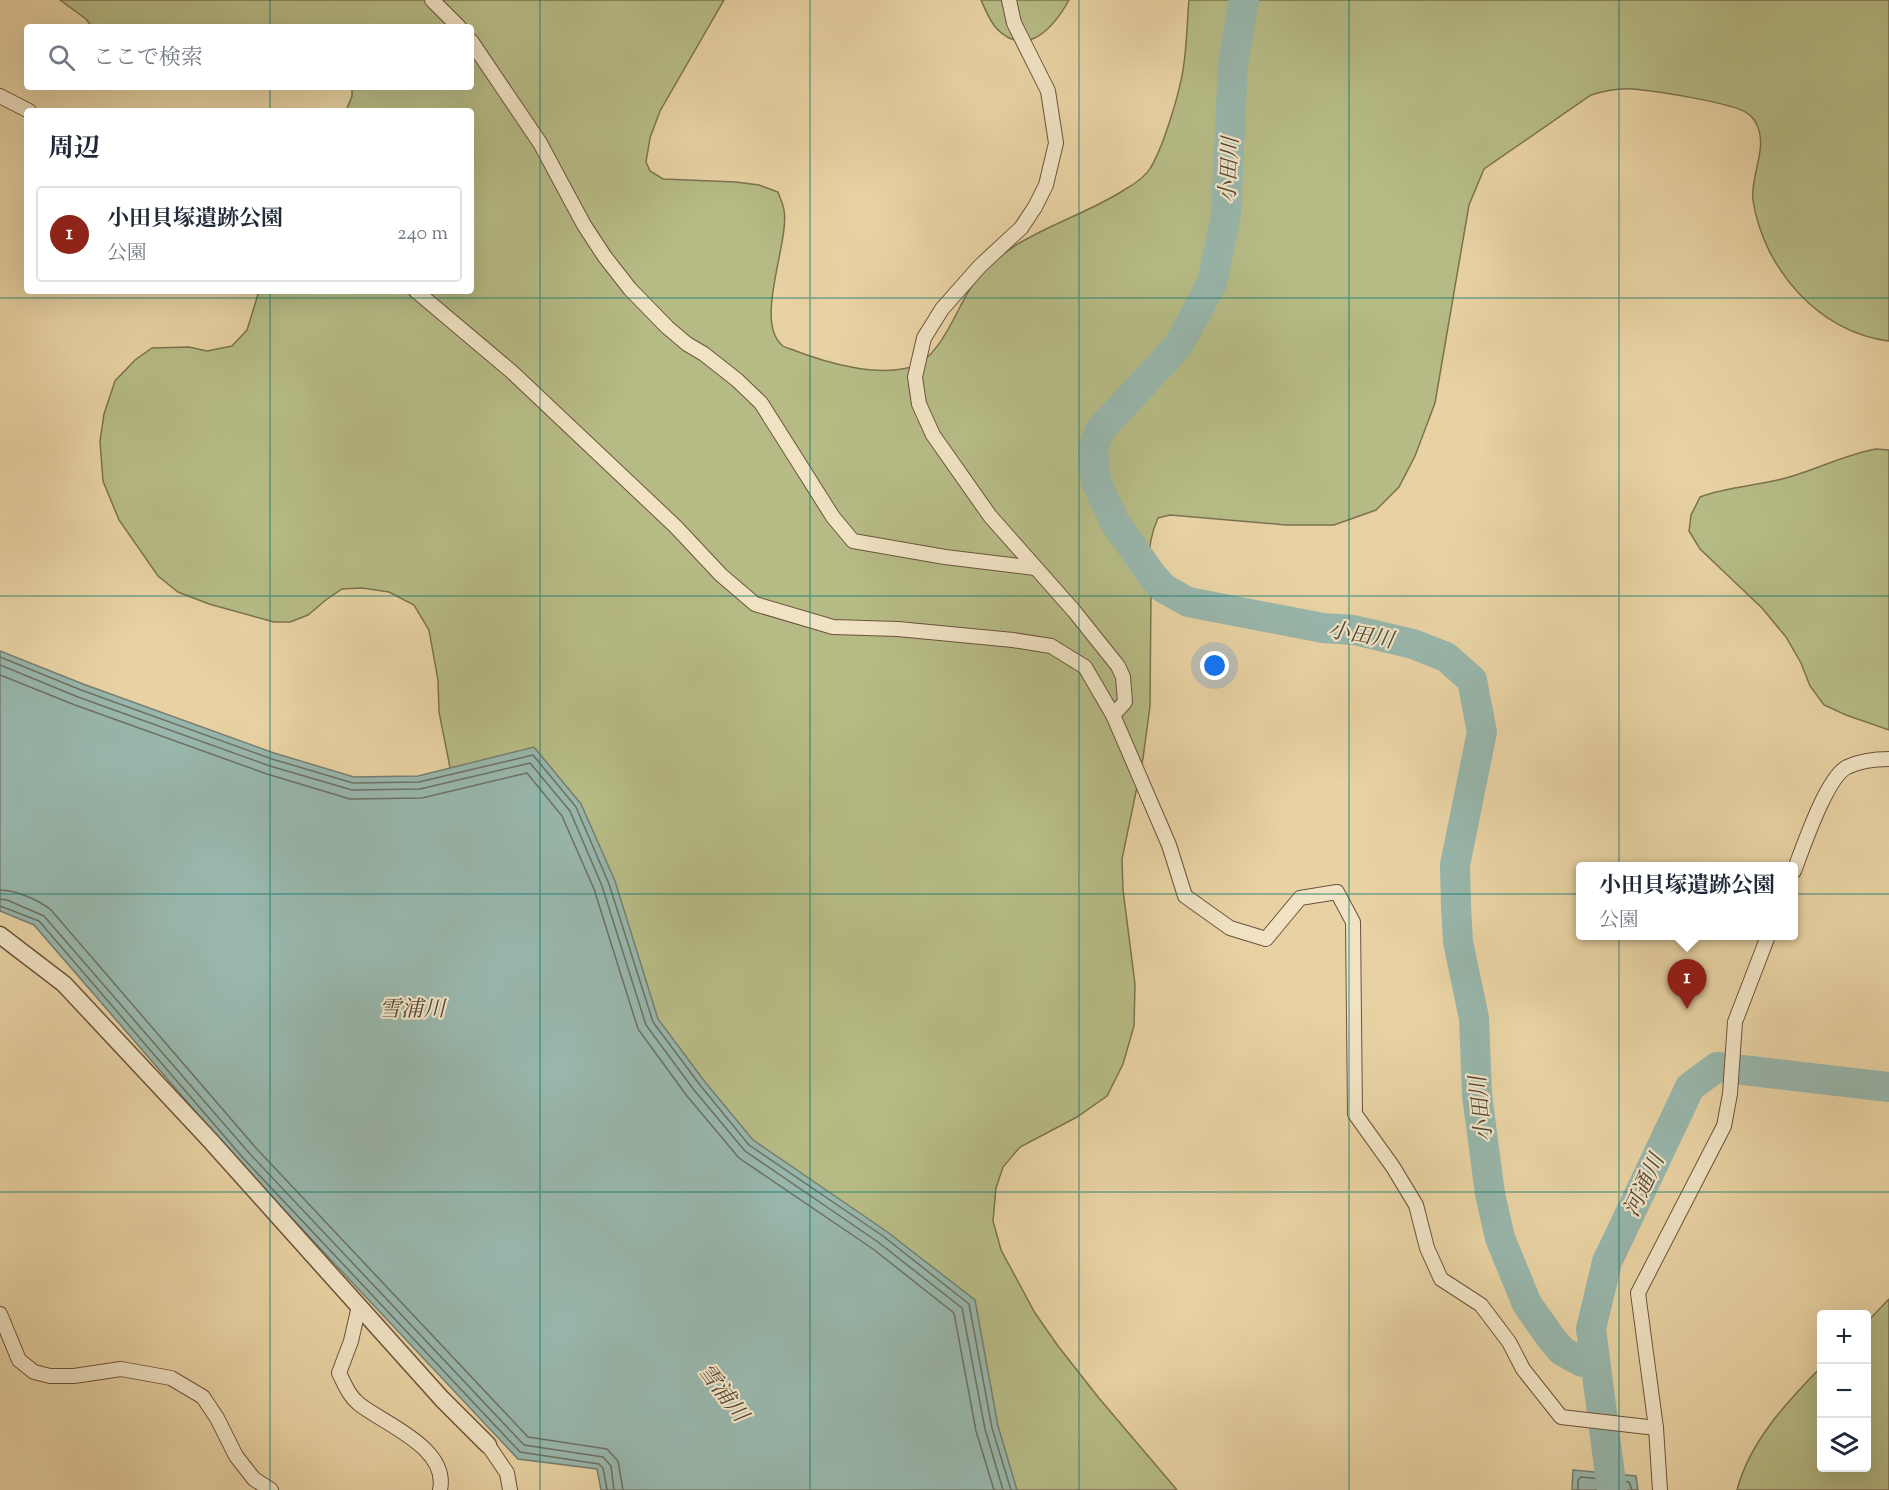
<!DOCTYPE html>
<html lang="ja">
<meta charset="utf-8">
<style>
body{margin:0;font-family:"Sorts Mill Goudy","Noto Serif JP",serif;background:#f6f6f7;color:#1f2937}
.controls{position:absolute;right:18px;bottom:18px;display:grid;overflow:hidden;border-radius:6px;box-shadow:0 6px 24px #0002}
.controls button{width:54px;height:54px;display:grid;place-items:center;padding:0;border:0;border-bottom:2px solid #e0e1e3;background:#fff;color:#1f2937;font:30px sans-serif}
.you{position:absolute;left:1215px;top:666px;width:21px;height:21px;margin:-15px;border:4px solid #fff;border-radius:50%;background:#1a73e8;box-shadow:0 0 0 9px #1a73e833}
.badge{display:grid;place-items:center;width:39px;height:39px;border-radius:50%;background:#8f2418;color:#fff;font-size:20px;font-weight:700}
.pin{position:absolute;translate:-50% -50px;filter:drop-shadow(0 2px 3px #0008)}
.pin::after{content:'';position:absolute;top:32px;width:21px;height:18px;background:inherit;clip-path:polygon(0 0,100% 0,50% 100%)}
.popup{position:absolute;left:1576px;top:862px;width:222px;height:78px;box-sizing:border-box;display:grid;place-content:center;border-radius:6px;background:#fff;filter:drop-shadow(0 2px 4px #0005);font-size:20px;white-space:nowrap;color:#747a83}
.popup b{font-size:22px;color:#1f2937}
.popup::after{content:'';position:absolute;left:50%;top:100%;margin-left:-12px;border:12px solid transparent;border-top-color:#fff}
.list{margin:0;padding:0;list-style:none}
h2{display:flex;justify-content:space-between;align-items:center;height:78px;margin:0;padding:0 24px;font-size:26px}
h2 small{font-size:20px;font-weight:400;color:#747a83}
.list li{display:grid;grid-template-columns:39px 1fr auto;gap:18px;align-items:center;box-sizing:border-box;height:96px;margin:0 12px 12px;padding:0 12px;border:2px solid #e0e1e3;border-radius:6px}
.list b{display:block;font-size:22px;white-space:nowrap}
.list p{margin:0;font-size:20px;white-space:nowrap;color:#747a83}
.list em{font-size:20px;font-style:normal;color:#747a83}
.icon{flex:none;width:33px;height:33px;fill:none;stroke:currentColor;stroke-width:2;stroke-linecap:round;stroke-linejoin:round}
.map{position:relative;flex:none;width:1889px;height:1490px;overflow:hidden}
.search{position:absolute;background:#fff;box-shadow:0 6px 24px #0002;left:24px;top:24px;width:450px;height:66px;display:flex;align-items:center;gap:15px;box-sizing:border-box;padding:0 21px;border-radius:6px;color:#747a83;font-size:22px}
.panel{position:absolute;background:#fff;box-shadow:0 6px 24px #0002;left:24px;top:108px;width:450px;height:186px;border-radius:6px}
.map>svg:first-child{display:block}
.green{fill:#b6bb85;stroke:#7c7250;stroke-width:1.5}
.water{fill:#98b6ab;stroke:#767e71;stroke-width:1.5}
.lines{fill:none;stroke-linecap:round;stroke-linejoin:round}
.shore{stroke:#6d7063;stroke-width:1.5}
.river{stroke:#98b6ab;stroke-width:30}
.minor-casing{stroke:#6c533d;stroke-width:16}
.tertiary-casing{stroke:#6c533d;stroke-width:19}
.minor{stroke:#f0e2c3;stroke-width:14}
.tertiary{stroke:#f0e2c3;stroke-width:16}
.grid{fill:none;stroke:#0f766e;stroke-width:1.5;stroke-opacity:0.55}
.labels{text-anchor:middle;stroke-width:4.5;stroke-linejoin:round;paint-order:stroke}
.water-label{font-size:22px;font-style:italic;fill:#534538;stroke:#f0e2c3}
</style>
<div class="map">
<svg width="1889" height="1490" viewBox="0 0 1889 1490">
<rect width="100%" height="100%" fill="#e8d2a3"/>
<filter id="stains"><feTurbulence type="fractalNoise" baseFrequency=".00333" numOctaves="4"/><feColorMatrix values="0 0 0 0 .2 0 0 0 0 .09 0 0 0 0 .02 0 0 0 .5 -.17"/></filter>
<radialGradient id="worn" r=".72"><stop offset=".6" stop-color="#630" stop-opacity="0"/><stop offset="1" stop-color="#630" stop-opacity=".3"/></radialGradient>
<g class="green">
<path d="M60,0h664l-64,111 -10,27 -4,24 4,9 13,8 73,3 23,3 19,7c2,6 5,12 6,18 6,32 -31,113 -1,136 3,2 9,3 13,5 31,12 81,26 115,16 30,-9 45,-58 61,-81 35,-52 103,-64 152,-96 9,-5 22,-14 27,-23 13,-22 30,-78 33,-104 3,-21 3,-42 5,-63h700v341c-70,-8 -126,-73 -136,-141 -3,-25 16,-53 3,-77 -1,-3 -6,-8 -9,-10 -13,-10 -96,-23 -116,-24 -14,-1 -27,2 -40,6l-107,74 -15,36 -34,198 -20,53 -16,31 -23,23 -42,15h-48l-116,-10 -12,3c-11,24 -11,48 -7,73l-1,115 -7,52 -21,101 1,31 12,94 -1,42 -11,38 -16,32 -30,21 -57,30 -17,20 -7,21 -3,33 8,29 34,63 23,33 40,51 79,93h-290l-427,-672 -21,-106 -1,-32 -9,-50 -15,-25 -25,-13 -27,-4 -20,1 -15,10 -19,16 -18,7h-16l-65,-18 -31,-12 -20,-16 -39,-56 -16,-39 -3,-40 4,-27 11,-33 20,-21 17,-12 37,-1 18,4 25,-5 15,-16 12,-39h212v-180h-125l6,-15v-9h119v-60h-379l-6,-8z"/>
<path d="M981,0h88c-15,27 -42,59 -72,29 -7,-7 -12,-20 -16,-29z"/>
<path d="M1876,449l13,1v280l-43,-15 -22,-10 -14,-19 -9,-23 -15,-26 -24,-29 -62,-59 -11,-18 2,-16 9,-18c26,-10 55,-11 82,-18 32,-8 61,-24 94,-30z"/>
<path d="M1889,1299v191h-152c13,-49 50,-88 84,-123l1,101h44l1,-146z"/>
</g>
<g class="water">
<path d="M0,651l83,33 191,69 80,24 64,-1 116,-29 47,57 34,77 43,138 47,63 48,58 133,91 89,69 23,126 19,64h-416l-4,-21 -79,-10 -278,-296 -206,-238 -34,-14z"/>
<path d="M1573,1470l63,6 2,14h-66z"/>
</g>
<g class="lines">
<g class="shore">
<path d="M0,657l81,33 191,69 81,24 66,-1 114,-27 43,52 33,77 44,138 47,63 49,60 134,91 86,68 23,124 19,62"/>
<path d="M0,665l78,32 192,69 82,24 68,-1 110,-26 40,48 32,75 44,139 48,65 51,61 133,91 84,66 23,121 18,61"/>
<path d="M0,675l75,30 192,69 83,25 72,-1 105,-25 35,43 32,73 44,140 49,67 52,62 134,91 81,64 22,118 18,59"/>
<path d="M0,890c15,0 39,10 51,20l205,238 272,289 79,12 11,12 5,29"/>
<path d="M0,899l7,1 37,16 206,238 274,291 79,12 8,9 3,24"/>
<path d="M0,906l39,15 205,238 276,293 79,12 4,4 4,22"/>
<path d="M1578,1490v-10l3,-3 48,5 3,8"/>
</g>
<g class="river">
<path d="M1244,0l-11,64 -7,151 -14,68 -34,63 -78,84 -7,19 3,32 18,40 37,53 12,14 25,14 135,26 31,2 59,14 33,13 26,23 10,52 -27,133 1,42 2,35 16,76 3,77 13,99 10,44 27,66 24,34 11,13 18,10 16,5"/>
<path d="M1612,1490l-21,-161 16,-67 83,-175 27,-20 172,20"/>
</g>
<defs>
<g id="minor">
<path d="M432,0l27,27"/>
<path d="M1009,0l5,23 34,68 8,52 -10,42 -11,22 -14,21 -41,38 -38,43 -18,29 -9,39 4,27 14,31 57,81 84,95 44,55 5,11 2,25 -12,13"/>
<path d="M471,41l69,102 44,82 21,32 25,32 37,38 20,17 17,10 33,26 24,23 72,114 20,24 92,16 90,11"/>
<path d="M0,96l29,15"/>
<path d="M416,291l96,81 164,155 45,48 34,29 78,23 65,2 115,11 38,6 34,21 28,48 56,130 16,51 45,32 36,11 34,-41 37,-6 16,30 2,192 38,53 23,38 11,43 14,31 40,26 28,37 14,27 38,48 95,11"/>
<path d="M1794,871c9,-23 32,-93 53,-104 13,-6 28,-8 42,-8"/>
<path d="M359,1306l-8,35 -12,32c6,12 10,23 20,31 27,21 90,44 81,86"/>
<path d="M0,1314l19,46 15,12 16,4h24l47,-7 50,9 32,19 14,21 19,38 18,23 17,11"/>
<path d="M488,1445l19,28 3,17"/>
<path d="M1660,1490l-4,-62 -18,-135 86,-167 6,-32 5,-72 33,-86"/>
</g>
<path id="tertiary" d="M0,935l64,49 144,154 234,261 46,46"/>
</defs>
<use href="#minor" class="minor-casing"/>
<use href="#tertiary" class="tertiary-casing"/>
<use href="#minor" class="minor"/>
<use href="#tertiary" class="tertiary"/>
</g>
<path class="grid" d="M270,0v27M540,0v1490M810,0v1490M1079,0v1490M1349,0v1490M1619,0v1490M270,87v24M270,291v1199M0,298h1889M0,596h1889M0,894h1889M0,1192h1889"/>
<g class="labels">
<g class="water-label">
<text transform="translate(1228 170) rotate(-87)" y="8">小田川</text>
<text transform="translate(1361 634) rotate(10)" y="8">小田川</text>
<text x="412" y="1016">雪浦川</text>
<text transform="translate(1480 1109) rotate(-96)" y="8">小田川</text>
<text transform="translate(1643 1185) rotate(-65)" y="8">河通川</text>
<text transform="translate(724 1392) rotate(53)" y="8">雪浦川</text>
</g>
</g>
<rect width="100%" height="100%" filter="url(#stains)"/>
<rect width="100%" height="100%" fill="url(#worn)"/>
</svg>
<div class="controls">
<button>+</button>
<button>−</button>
<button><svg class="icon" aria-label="layers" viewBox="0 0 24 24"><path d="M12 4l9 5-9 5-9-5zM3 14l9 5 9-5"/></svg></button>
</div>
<div class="you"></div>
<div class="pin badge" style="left:1687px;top:1009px">1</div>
<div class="popup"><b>小田貝塚遺跡公園</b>公園</div>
<div class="search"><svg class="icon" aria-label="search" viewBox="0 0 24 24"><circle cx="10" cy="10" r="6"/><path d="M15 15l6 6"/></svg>ここで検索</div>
<section class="panel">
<h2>周辺<small></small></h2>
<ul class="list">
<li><span class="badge">1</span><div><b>小田貝塚遺跡公園</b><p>公園</p></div><em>240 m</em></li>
</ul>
</section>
</div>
